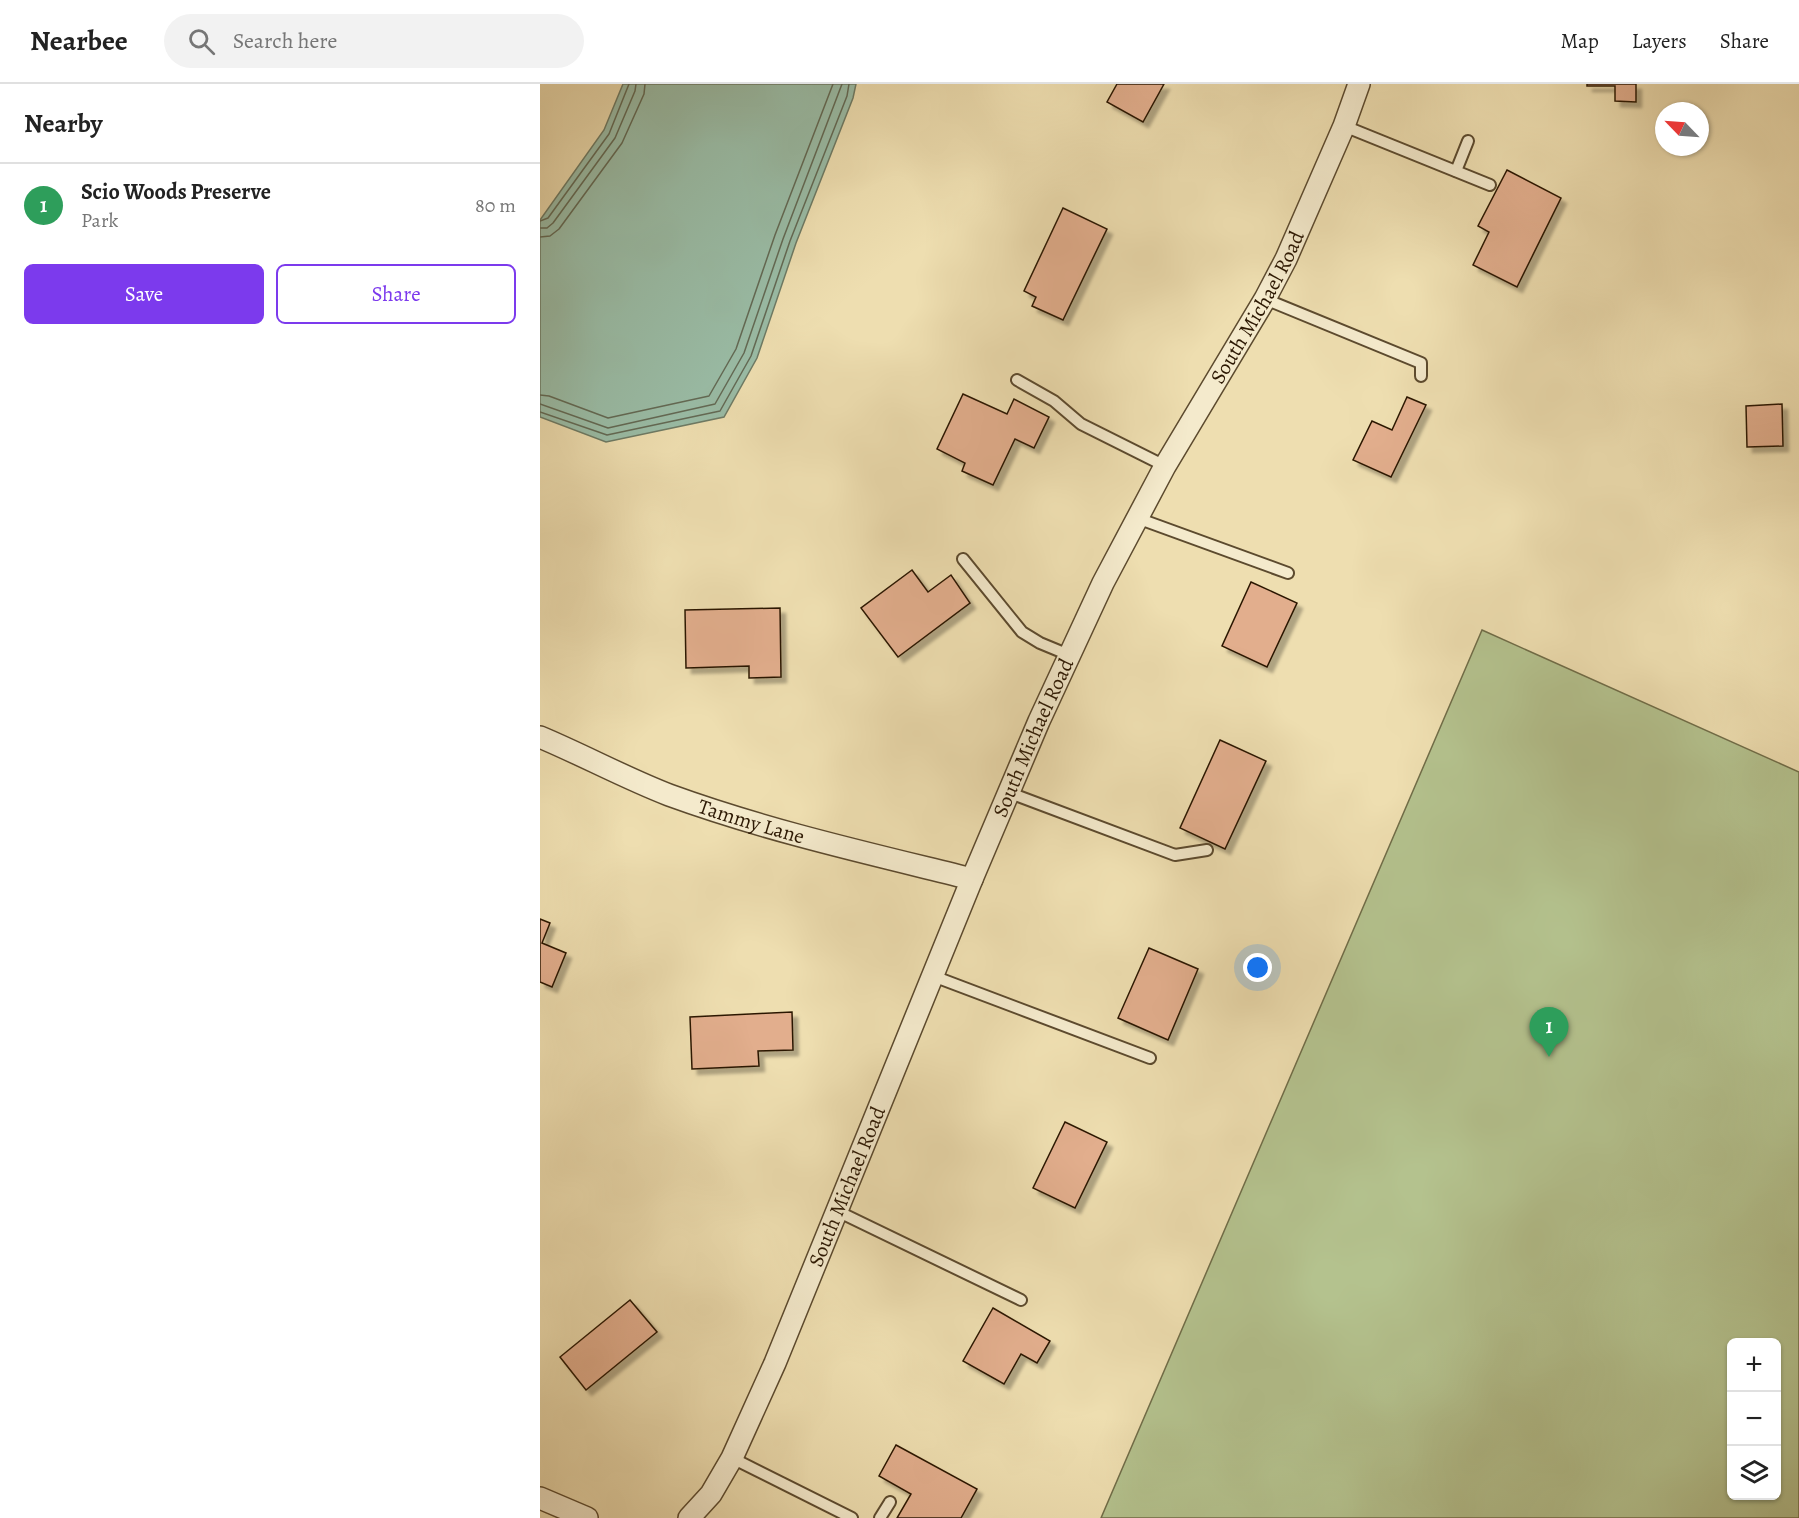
<!DOCTYPE html>
<meta charset="utf-8">
<style>
body{margin:0;font-family:Alegreya,serif;background:#f2f2f2;color:#222}
.controls{position:absolute;right:18px;bottom:18px;display:grid;overflow:hidden;border-radius:9px;box-shadow:0 2px 4px #0004}
.controls button{width:54px;height:54px;display:grid;place-items:center;padding:0;border:0;border-bottom:2px solid #e0e0e0;background:#fff;color:#222;font:30px sans-serif}
.compass{position:absolute;left:1115px;top:18px;width:54px;height:54px;border-radius:50%;background:#fff;box-shadow:0 2px 4px #0004;rotate:295deg}
.you{position:absolute;left:718px;top:884px;width:21px;height:21px;margin:-15px;border:4px solid #fff;border-radius:50%;background:#1a73e8;box-shadow:0 0 0 9px #1a73e833}
.badge{display:grid;place-items:center;width:39px;height:39px;border-radius:50%;background:#7c3aed;color:#fff;font-size:20px;font-weight:700}
.pin{position:absolute;translate:-50% -50px;filter:drop-shadow(0 2px 3px #0008)}
.pin::after{content:'';position:absolute;top:32px;width:21px;height:18px;background:inherit;clip-path:polygon(0 0,100% 0,50% 100%)}
.list{margin:0;padding:0;list-style:none}
h2{display:flex;justify-content:space-between;align-items:center;height:78px;margin:0;padding:0 24px;font-size:26px}
h2 small{font-size:20px;font-weight:400;color:#767676}
.list li{display:grid;grid-template-columns:39px 1fr auto;gap:18px;align-items:center;box-sizing:border-box;height:84px;padding:0 24px;border-top:2px solid #e0e0e0}
.list b{display:block;font-size:22px;white-space:nowrap}
.list p{margin:0;font-size:20px;white-space:nowrap;color:#767676}
.list em{font-size:20px;font-style:normal;color:#767676}
.actions{display:flex;gap:12px;padding:18px 24px}
.actions a{flex:1;padding:14px 0;border:2px solid #7c3aed;border-radius:9px;text-align:center;font-size:21px;color:#7c3aed}
.actions .main{background:#7c3aed;color:#fff}
.icon{flex:none;width:33px;height:33px;fill:none;stroke:currentColor;stroke-width:2;stroke-linecap:round;stroke-linejoin:round}
.map{position:relative;flex:none;width:1259px;height:1434px;overflow:hidden}
header{display:flex;align-items:center;gap:36px;box-sizing:border-box;height:84px;padding:0 30px;background:#fff;border-bottom:2px solid #e0e0e0}
header strong{font-size:28px}
nav{display:flex;gap:33px;margin-inline-start:auto;font-size:21px}
.search{width:420px;height:54px;background:#f2f2f2;display:flex;align-items:center;gap:15px;box-sizing:border-box;padding:0 21px;border-radius:33px;color:#767676;font-size:22px}
main{display:flex}
aside{flex:1;background:#fff}
.map>svg:first-child{display:block}
.green{fill:#b4c28e;stroke:#706d48;stroke-width:1.5;fill-rule:evenodd}
.water{fill:#9abda7;stroke:#6e7b65;stroke-width:1.5}
.lines{fill:none;stroke-linecap:round;stroke-linejoin:round}
.shore{stroke:#636a55;stroke-width:1.5}
.building{fill:#e2ae8d;stroke:#2c1803;stroke-width:1.5;filter:url(#shadow)}
.lane-casing{stroke:#5c4a2e;stroke-width:14}
.street-casing{stroke:#5c4a2e;stroke-width:24}
.lane{stroke:#f4eacc;stroke-width:10}
.street{stroke:#f4eacc;stroke-width:21}
.labels{text-anchor:middle;stroke-width:4.5;stroke-linejoin:round;paint-order:stroke}
.street-label{font-size:21px;fill:#2c1803;stroke:#f4eacc}
</style>
<header>
<strong>Nearbee</strong>
<div class="search"><svg class="icon" aria-label="search" viewBox="0 0 24 24"><circle cx="10" cy="10" r="6"/><path d="M15 15l6 6"/></svg>Search here</div>
<nav><a>Map</a><a>Layers</a><a>Share</a></nav>
</header>
<main>
<aside>
<h2>Nearby<small></small></h2>
<ul class="list">
<li><span class="badge" style="background:#2e9e5b">1</span><div><b>Scio Woods Preserve</b><p>Park</p></div><em>80 m</em></li>
</ul>
<div class="actions"><a class="main">Save</a><a>Share</a></div>
</aside>
<div class="map">
<svg width="1259" height="1434" viewBox="0 0 1259 1434">
<defs>
<filter id="shadow"><feDropShadow dx="5.5" dy="5.5" stdDeviation="1.5" flood-color="#0004"/></filter>
</defs>
<rect width="100%" height="100%" fill="#eedeb0"/>
<filter id="stains"><feTurbulence type="fractalNoise" baseFrequency=".00333" numOctaves="4"/><feColorMatrix values="0 0 0 0 .2 0 0 0 0 .09 0 0 0 0 .02 0 0 0 .5 -.17"/></filter>
<radialGradient id="worn" r=".72"><stop offset=".6" stop-color="#630" stop-opacity="0"/><stop offset="1" stop-color="#630" stop-opacity=".3"/></radialGradient>
<path class="green" d="M942,546l317,142v746h-698zM1192,1258h44v154h-44z"/>
<path class="water" d="M83,0h233l-3,14 -57,145 -39,115 -33,59 -118,25 -66,-25v-197l64,-90z"/>
<g class="lines">
<g class="shore">
<path d="M0,137l8,-3 61,-84 20,-50"/>
<path d="M0,144h7l6,-5 62,-85 20,-47 1,-7"/>
<path d="M0,153l10,-1 9,-7 63,-86 22,-49 1,-10"/>
<path d="M0,311l9,1 59,22 101,-22 27,-47 39,-114 58,-151"/>
<path d="M0,320l68,24 107,-24 29,-51 39,-114 59,-155"/>
<path d="M0,328l67,23 113,-24 31,-55 39,-115 57,-145 2,-12"/>
</g>
</g>
<g class="building">
<path d="M577,0h47l-21,38 -36,-20z"/>
<path d="M1047,0h49v18l-21,-1v-15h-28z"/>
<path d="M967,86l54,28 -44,89 -44,-22 16,-33 -11,-6z"/>
<path d="M523,124l44,21 -44,91 -31,-14 4,-9 -12,-6z"/>
<path d="M423,310l44,20 7,-15 35,18 -15,31 -19,-9 -22,46 -31,-14 3,-8 -28,-14z"/>
<path d="M867,313l19,8 -35,72 -38,-17 19,-39 20,9z"/>
<path d="M1242,320l1,42 -36,1 -1,-41z"/>
<path d="M372,486l16,22 23,-17 19,28 -72,54 -37,-49z"/>
<path d="M711,498l46,21 -30,64 -45,-21z"/>
<path d="M240,524l1,69 -32,1v-12l-63,2 -1,-58z"/>
<path d="M680,656l46,21 -41,88 -45,-21z"/>
<path d="M0,835l10,4 -8,20 24,10 -14,34 -12,-5z"/>
<path d="M609,864l49,21 -30,71 -50,-22z"/>
<path d="M252,928l1,38 -35,1 1,15 -67,3 -2,-52z"/>
<path d="M525,1038l42,20 -32,66 -42,-20z"/>
<path d="M90,1216l27,32 -71,58 -26,-33z"/>
<path d="M453,1224l57,33 -13,22 -16,-9 -17,30 -41,-23z"/>
<path d="M356,1361l81,44 -16,29h-64l14,-24 -32,-18z"/>
</g>
<g class="lines">
<defs>
<g id="lane">
<path d="M804,42l146,59"/>
<path d="M916,87l12,-30"/>
<path d="M725,215l156,64v13"/>
<path d="M477,296l37,21 27,23 84,42"/>
<path d="M597,434l151,55"/>
<path d="M423,475l59,73 18,11 29,12"/>
<path d="M470,709l165,62 32,-5"/>
<path d="M393,892l217,82"/>
<path d="M297,1127l184,89"/>
<path d="M192,1374l120,60"/>
<path d="M340,1434l10,-16"/>
</g>
<g id="street">
<path id="s1" d="M0,653c43,18 85,41 129,58 99,36 202,59 303,84"/>
<path d="M0,1414l47,20"/>
<path id="s2" d="M149,1434l22,-24 21,-36 43,-95 197,-484 67,-158 64,-138 62,-117 100,-167 21,-40 58,-133 15,-42"/>
</g>
</defs>
<use href="#lane" class="lane-casing"/>
<use href="#street" class="street-casing"/>
<use href="#lane" class="lane"/>
<use href="#street" class="street"/>
</g>
<g class="labels">
<g class="street-label">
<text dy="7" stroke="none"><textPath href="#s2" startOffset="1341">South Michael Road</textPath></text>
<text dy="7" stroke="none"><textPath href="#s2" startOffset="855">South Michael Road</textPath></text>
<text dy="7" stroke="none"><textPath href="#s1" startOffset="228">Tammy Lane</textPath></text>
<text dy="7" stroke="none"><textPath href="#s2" startOffset="369">South Michael Road</textPath></text>
</g>
</g>
<rect width="100%" height="100%" filter="url(#stains)"/>
<rect width="100%" height="100%" fill="url(#worn)"/>
</svg>
<div class="controls">
<button>+</button>
<button>−</button>
<button><svg class="icon" aria-label="layers" viewBox="0 0 24 24"><path d="M12 4l9 5-9 5-9-5zM3 14l9 5 9-5"/></svg></button>
</div>
<svg class="compass" viewBox="-18 -18 36 36"><path d="M0-13l5 13h-10z" fill="#e53935"/><path d="M0 13l5-13h-10z" fill="#767676"/></svg>
<div class="you"></div>
<div class="pin badge" style="left:1009px;top:973px;background:#2e9e5b">1</div>
</div>
</main>
